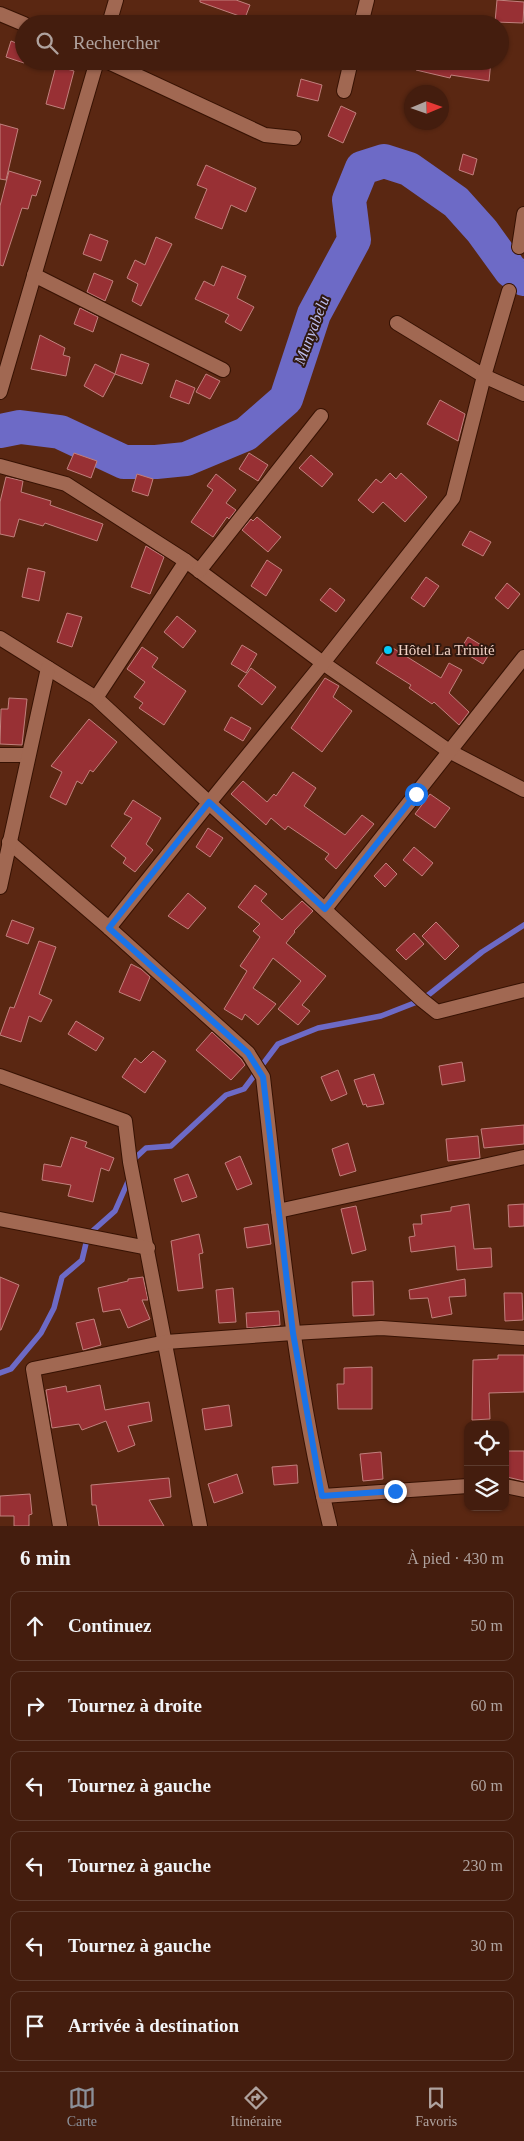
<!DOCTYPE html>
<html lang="fr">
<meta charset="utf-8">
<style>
body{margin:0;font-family:Georgia,serif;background:#4e2a1c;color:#f1f3f6}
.controls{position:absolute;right:15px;bottom:15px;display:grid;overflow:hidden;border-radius:10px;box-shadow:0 1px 4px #0004}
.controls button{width:45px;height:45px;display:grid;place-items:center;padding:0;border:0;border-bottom:1px solid #5c3b2e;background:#441d0e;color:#f1f3f6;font:25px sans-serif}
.compass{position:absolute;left:404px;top:85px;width:45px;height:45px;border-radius:50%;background:#441d0e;box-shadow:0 1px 4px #0004;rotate:88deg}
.stop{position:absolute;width:15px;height:15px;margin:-11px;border:4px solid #1a73e8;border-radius:50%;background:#fff}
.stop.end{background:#1a73e8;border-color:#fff;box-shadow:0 1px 5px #0008}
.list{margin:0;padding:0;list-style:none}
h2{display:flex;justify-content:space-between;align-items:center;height:65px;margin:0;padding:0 20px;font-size:21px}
h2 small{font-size:16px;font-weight:400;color:#afa29e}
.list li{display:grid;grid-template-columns:32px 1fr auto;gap:15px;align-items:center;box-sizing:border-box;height:70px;margin:0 10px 10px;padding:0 10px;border:1px solid #5c3b2e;border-radius:10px}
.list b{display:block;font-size:19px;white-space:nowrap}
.list em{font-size:16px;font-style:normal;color:#afa29e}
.icon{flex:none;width:28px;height:28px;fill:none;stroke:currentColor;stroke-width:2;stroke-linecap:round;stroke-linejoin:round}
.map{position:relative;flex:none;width:524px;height:1526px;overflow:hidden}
.search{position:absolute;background:#441d0e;box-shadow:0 1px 4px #0004;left:15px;right:15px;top:15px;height:55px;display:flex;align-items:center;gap:12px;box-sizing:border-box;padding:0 18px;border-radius:28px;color:#afa29e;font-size:19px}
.sheet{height:545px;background:#441d0e}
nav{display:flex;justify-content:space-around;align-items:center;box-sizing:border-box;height:70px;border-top:1px solid #5c3b2e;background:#441d0e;font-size:14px;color:#afa29e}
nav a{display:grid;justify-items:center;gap:2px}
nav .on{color:#8c9099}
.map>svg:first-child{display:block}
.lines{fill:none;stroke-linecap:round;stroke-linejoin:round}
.stream{stroke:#6d6ac6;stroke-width:5.5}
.river{stroke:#6d6ac6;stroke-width:34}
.building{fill:#983034;stroke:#c1807d}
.minor-casing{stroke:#371203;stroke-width:16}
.minor{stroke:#a16852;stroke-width:14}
.route{stroke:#1a73e8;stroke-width:6}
.poi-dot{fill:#05cbf9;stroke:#2f180f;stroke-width:2}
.labels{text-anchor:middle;stroke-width:4;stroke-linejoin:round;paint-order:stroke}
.poi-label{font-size:15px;fill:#f3d3c6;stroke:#2f180f;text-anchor:start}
.water-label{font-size:16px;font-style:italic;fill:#bbbded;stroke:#2f180f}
</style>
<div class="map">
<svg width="524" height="1526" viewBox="0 0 524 1526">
<rect width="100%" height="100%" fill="#5a2712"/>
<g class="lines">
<g class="stream">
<path d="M132,1161l14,-13 25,-2 55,-51 18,-6 34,-45 40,-16 63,-12 41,-16 60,-48 42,-27"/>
<path d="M0,1373l11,-4 30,-36 13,-25 8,-31 20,-17 6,-25 27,-24 15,-34"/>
</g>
<path class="river" d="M0,431l20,-4 40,5 64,30h32l30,-3 60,-25 40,-35 28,-85 40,-74 -5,-40 13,-32 22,-7 25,8 47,33 26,29 29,40 13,8"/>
</g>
<g class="building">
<path d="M200,0h36l14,5 -5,13 -45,-16z"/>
<path d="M497,0l27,2 -1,21 -28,-1z"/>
<path d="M11,41l13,5v17l-18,-6z"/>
<path d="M417,61h74l-2,20 -38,-6 -1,3 -34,-8z"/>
<path d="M56,66l18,5 -10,38 -18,-5z"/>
<path d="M301,79l21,6 -4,16 -21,-5z"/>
<path d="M341,106l15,7 -13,30 -15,-7z"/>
<path d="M0,124l18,5 -12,51 -6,-1z"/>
<path d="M463,154l14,5 -4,16 -14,-5z"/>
<path d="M206,165l50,23 -10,24 -15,-7 -9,24 -27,-11 12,-29 -10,-4z"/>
<path d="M9,171l32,10 -5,15 -4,-1 -4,14 -6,-1 -19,58 -3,-1v-59z"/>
<path d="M90,234l18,7 -7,20 -18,-7z"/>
<path d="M156,237l16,7 -31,62 -9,-5 6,-17 -11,-6 8,-18 10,5z"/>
<path d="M222,266l24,10 -9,22 17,9 -13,24 -16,-9 4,-7 -34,-16 9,-18 10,5z"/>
<path d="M94,273l19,8 -8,20 -18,-9z"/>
<path d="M80,308l18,9 -5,15 -19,-8z"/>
<path d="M40,335l25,13 -2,7 7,2 -4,19 -35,-7z"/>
<path d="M121,354l28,10 -7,20 -27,-10z"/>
<path d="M95,364l20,10 -12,23 -19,-11z"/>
<path d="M206,374l14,7 -10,18 -14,-7z"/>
<path d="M176,380l19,8 -6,16 -19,-7z"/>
<path d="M440,400l25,14 -7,27 -31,-17z"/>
<path d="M74,453l23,8 -6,17 -24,-9z"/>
<path d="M249,453l19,12 -10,16 -19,-12z"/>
<path d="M311,455l22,19 -11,13 -23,-19z"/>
<path d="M390,473l6,6 5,-6 26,24 -22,25 -22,-20 -10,11 -15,-13 18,-21 5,4z"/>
<path d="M137,474l16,5 -5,17 -16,-5z"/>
<path d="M216,474l20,16 -10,13 10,7 -7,9 -2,-2 -14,20 -22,-15 22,-32 -6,-4z"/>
<path d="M6,477l17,4 -2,11 30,9 -1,4 53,19 -6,17 -52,-18 -2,3 -24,-7 -5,18 -14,-3v-32z"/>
<path d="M257,517l24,20 -13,15 -26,-22 9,-11 2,2z"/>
<path d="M470,531l21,11 -8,14 -21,-11z"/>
<path d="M146,546l18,11 -14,37 -19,-7z"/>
<path d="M267,560l15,10 -16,26 -15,-10z"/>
<path d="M28,568l17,4 -6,29 -17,-4z"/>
<path d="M426,577l13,9 -15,21 -13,-9z"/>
<path d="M507,583l13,11 -12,15 -13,-11z"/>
<path d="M330,588l15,12 -9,12 -16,-12z"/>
<path d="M67,613l15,4 -10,30 -15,-5z"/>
<path d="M177,616l19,15 -13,17 -19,-16z"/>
<path d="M468,637l23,14 -8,13 -23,-14z"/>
<path d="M242,645l15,9 -11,19 -15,-9z"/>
<path d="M388,645l53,33 8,-15 13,7 -13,23 20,19 -10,13 -25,-23 -2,2 -23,-16 2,-3 -35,-22z"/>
<path d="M142,647l16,11 -6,9 34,24 -22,34 -25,-17 4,-5 -9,-6 11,-15 -18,-13z"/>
<path d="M251,668l25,19 -14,18 -24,-19z"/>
<path d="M325,678l14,8 -6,11 19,14 -30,41 -31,-24z"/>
<path d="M9,698l18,1 -5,46 -22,-1 1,-35h7z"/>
<path d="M231,717l20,11 -8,13 -19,-11z"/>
<path d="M89,719l28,23 -24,30 -3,-2 -8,14 -5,-3 -11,24 -16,-8 12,-25 -11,-6z"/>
<path d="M293,772l23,16 -12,18 41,29 17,-20 12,9 -38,45 -11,-10 4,-5 -41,-28 -3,4 -14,-12 -5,7 -35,-31 12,-13 24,21 7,-8 2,2z"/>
<path d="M430,794l20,14 -15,20 -20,-14z"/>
<path d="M133,800l28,18 -15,26 7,6 -18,22 -12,-9 3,-5 -15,-12 21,-28 -8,-4z"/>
<path d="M208,828l15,10 -13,19 -14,-10z"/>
<path d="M414,847l19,16 -11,13 -19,-16z"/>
<path d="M386,863l11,11 -12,13 -11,-11z"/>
<path d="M255,885l12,9 -6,7 21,19 20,-19 11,10 -19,20 1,1 -9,11 40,33 -24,29 8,6 -12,14 -20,-16 23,-28 -28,-23 -20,30 23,16 -18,21 -13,-11 -3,6 -18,-11 23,-38 -7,-5 20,-29 -7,-6 7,-7 -22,-17z"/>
<path d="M188,893l18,15 -18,21 -20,-13z"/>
<path d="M12,920l22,8 -6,16 -22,-8z"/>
<path d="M436,922l23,24 -14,14 -23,-24z"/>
<path d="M414,933l10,11 -18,16 -10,-10z"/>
<path d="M39,941l17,6 -17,47 13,6 -11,22 -12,-6 -8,26 -21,-7 10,-28 4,1z"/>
<path d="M131,964l10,5 9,8 -10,24 -21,-9z"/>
<path d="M76,1021l28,17 -8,13 -28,-17z"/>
<path d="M212,1032l29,27 4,6 -14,15 -35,-30z"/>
<path d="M153,1051l13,10 -21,32 -23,-16 13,-19 6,5z"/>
<path d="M462,1062l3,19 -23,4 -3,-19z"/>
<path d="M338,1070l9,24 -16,7 -10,-24z"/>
<path d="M374,1074l10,30 -17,3 -1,-3 -3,1 -9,-25z"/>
<path d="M524,1125v19l-40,4 -3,-19z"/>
<path d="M478,1136l2,22 -32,3 -2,-22z"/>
<path d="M71,1137l16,5 -2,5 29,11 -5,13 -8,-3 -8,34 -25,-6 3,-11 -29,-5 2,-16 17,3z"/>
<path d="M348,1143l8,28 -16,5 -8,-27z"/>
<path d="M240,1156l12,28 -15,6 -12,-27z"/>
<path d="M188,1174l9,23 -15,5 -8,-23z"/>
<path d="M469,1204l5,45 17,-1 1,19 -35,3 -2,-24 -44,6 -2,-15 6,-1 -2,-12h9l-1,-9 30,-4v-4z"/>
<path d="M524,1204v22l-15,1 -1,-22z"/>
<path d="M356,1206l10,44 -14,4 -11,-45z"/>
<path d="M268,1224l3,20 -24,4 -3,-20z"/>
<path d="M199,1234l4,19 -4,1 4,34 -25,3 -7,-50z"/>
<path d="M0,1277l19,8 -18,45h-1z"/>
<path d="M143,1277l5,23h-6l8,19 -22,9 -8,-19 -17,3 -5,-24 30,-7v-2z"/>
<path d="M465,1279l1,17 -17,1 3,17 -20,4 -4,-20 -18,1 -1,-9z"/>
<path d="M373,1281l1,34 -21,1 -1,-34z"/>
<path d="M233,1288l3,34 -17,1 -3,-33z"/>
<path d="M504,1293h18l1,27 -18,1z"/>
<path d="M279,1311l1,14 -33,3 -1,-15z"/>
<path d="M94,1319l7,26 -18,5 -7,-27z"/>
<path d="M498,1355h26v37l-35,1 1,26 -18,1 1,-60 25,-1z"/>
<path d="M372,1367v42h-34l-1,-25h7v-16z"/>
<path d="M100,1385l5,25 44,-8 3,19 -24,5 7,19 -17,7 -12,-31 -24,9 -3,-6 -27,4 -6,-38 20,-4 1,6z"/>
<path d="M229,1405l3,21 -27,4 -3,-21z"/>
<path d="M507,1451h17v30l-17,-4z"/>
<path d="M381,1452l2,27 -20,2 -3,-27z"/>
<path d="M297,1465l1,18 -24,2 -2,-18z"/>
<path d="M237,1474l6,19 -29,10 -6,-19z"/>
<path d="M169,1478l2,19 -22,3 15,26h-65l-3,-21h-4l-1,-20z"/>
<path d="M30,1494l2,20 -3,1v11h-15v-10h-14v-20z"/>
</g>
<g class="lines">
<defs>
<g id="minor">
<path d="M0,14l24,10"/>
<path d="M109,24l7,-24"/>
<path d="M361,24l6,-24"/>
<path d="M106,61l159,74 29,3"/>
<path d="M344,91l7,-30"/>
<path d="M519,247l5,-33"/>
<path d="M34,275l189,95"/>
<path d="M397,323l87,53 40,18"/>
<path d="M0,392l97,-331"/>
<path d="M0,466l66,18 120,77 137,102 126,88 75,39"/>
<path d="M199,571l122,-155"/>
<path d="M0,638l96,60 326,302 15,12 87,-22"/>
<path d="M96,698l90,-137"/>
<path d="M0,755h28"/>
<path d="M9,842l100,86 139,125 15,24c17,150 31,302 67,449"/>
<path d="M0,887l48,-219"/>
<path d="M325,909l199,-252"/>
<path d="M109,928l100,-125 114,-140 130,-165 31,-122 25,-85"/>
<path d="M0,1076l125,45 5,41 70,364"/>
<path d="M278,1211l246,-54"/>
<path d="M0,1219l148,29"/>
<path d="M505,1486l19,4"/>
<path d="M323,1496l145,-10"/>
<path d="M60,1526l-27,-157 133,-27 127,-9 88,-5 143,10"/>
</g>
</defs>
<use href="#minor" class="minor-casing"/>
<use href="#minor" class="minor"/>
</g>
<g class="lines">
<path class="route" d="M395,1491l-73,5 -29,-163 -30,-256 -15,-24 -139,-125 100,-126 116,107 91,-115"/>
</g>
<circle class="poi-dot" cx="388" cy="650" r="5"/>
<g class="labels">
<g class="poi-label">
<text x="398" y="655">Hôtel La Trinité</text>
</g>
<g class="water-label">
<text transform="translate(311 330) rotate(-69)" y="6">Munyabelu</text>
</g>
</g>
</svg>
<div class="controls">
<button><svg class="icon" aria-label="locate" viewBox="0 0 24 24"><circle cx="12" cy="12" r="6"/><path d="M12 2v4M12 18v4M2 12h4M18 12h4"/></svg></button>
<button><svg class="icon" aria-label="layers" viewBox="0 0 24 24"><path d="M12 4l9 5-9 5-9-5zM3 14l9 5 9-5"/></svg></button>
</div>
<svg class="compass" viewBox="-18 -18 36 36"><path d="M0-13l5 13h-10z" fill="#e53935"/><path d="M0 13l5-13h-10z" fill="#afa29e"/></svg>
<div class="stop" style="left:416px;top:794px"></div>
<div class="stop end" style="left:395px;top:1491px"></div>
<div class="search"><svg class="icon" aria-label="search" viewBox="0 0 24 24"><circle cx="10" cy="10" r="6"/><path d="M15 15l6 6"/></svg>Rechercher</div>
</div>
<section class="sheet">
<h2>6 min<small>À pied · 430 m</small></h2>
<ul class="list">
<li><svg class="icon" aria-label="ahead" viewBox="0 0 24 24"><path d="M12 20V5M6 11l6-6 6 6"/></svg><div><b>Continuez</b></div><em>50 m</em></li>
<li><svg class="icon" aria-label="right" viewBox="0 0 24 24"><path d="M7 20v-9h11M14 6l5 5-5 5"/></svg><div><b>Tournez à droite</b></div><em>60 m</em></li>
<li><svg class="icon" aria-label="left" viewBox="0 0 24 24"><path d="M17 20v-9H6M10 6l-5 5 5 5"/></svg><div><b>Tournez à gauche</b></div><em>60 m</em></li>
<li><svg class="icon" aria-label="left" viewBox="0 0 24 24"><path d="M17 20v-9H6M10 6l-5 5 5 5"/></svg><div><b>Tournez à gauche</b></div><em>230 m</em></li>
<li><svg class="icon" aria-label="left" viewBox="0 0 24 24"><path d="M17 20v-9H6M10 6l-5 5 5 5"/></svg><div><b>Tournez à gauche</b></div><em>30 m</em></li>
<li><svg class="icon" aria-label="arrive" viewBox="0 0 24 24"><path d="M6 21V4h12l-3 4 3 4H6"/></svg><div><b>Arrivée à destination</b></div></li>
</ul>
</section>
<nav>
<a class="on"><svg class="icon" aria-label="map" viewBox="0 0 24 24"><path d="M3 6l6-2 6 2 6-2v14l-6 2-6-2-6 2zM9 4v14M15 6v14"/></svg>Carte</a>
<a><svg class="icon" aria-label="directions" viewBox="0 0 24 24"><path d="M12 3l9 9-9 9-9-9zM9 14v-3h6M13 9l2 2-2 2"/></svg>Itinéraire</a>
<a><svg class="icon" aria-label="saved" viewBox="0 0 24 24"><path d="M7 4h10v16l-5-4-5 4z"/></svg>Favoris</a>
</nav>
